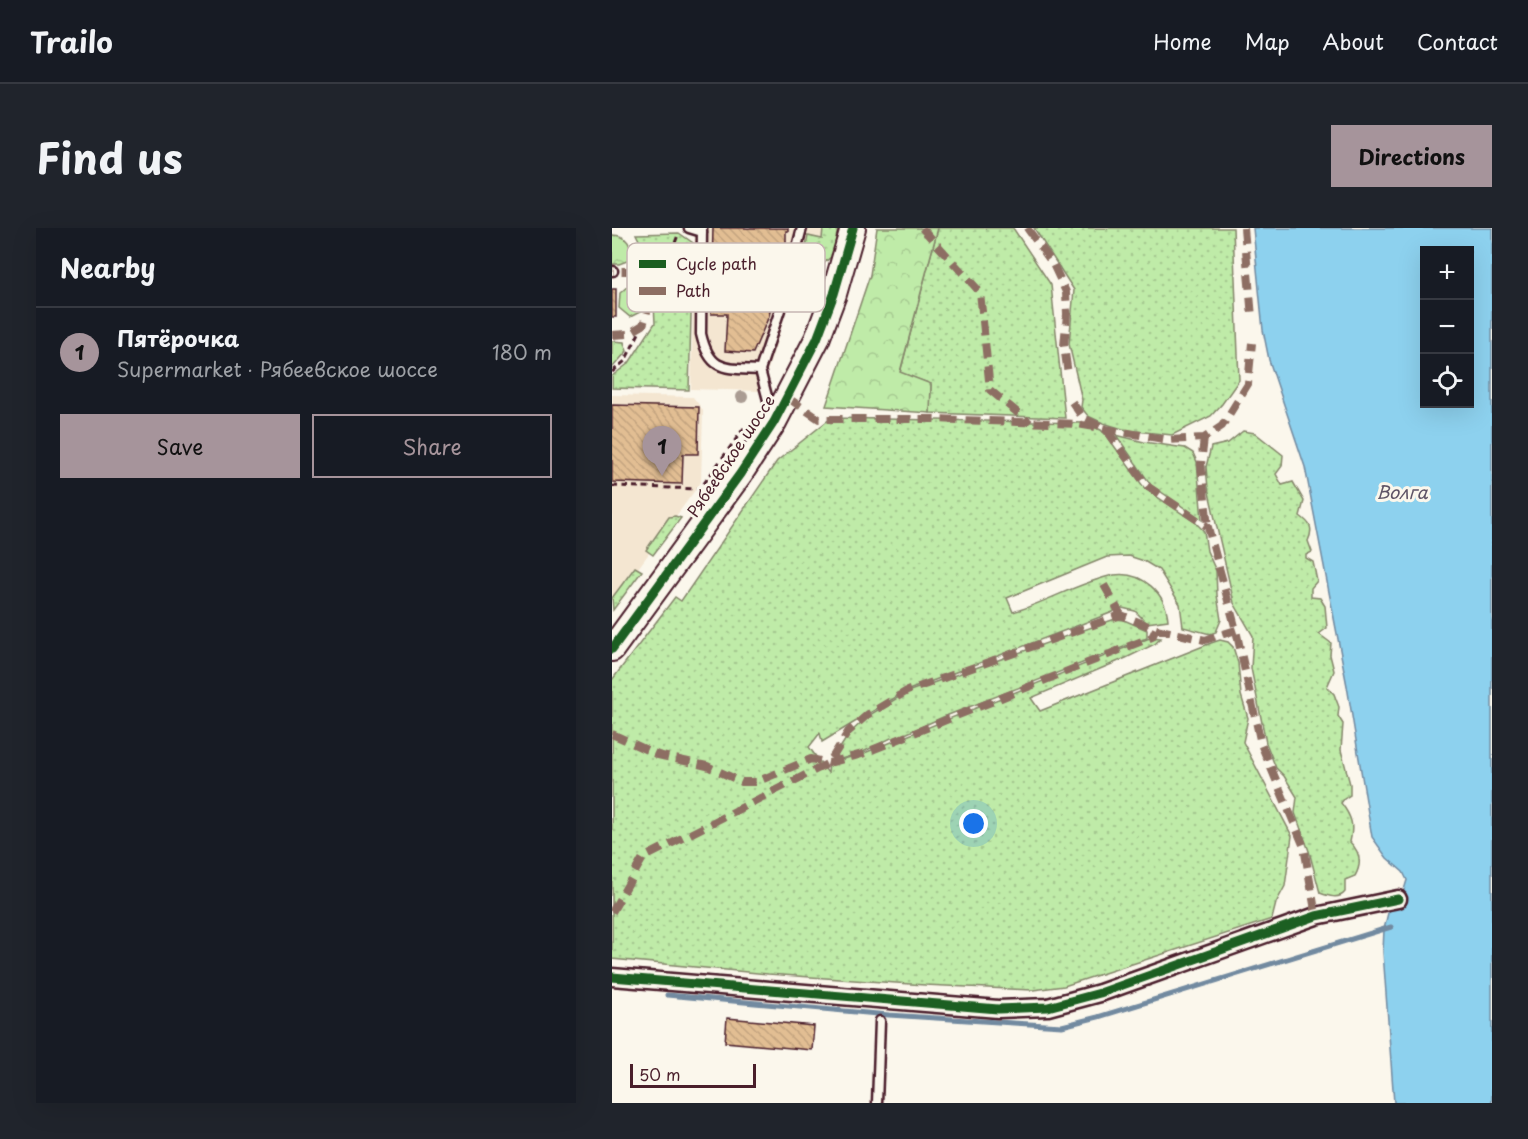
<!DOCTYPE html>
<meta charset="utf-8">
<style>
body{margin:0;font-family:"Playpen Sans",sans-serif;background:#20242c;color:#f1f3f6}
.controls{position:absolute;right:18px;top:18px;display:grid;overflow:hidden;border-radius:0px;box-shadow:0 6px 24px #0002}
.controls button{width:54px;height:54px;display:grid;place-items:center;padding:0;border:0;border-bottom:2px solid #363941;background:#171b24;color:#f1f3f6;font:30px sans-serif}
.scale{position:absolute;left:18px;bottom:15px;width:126px;box-sizing:border-box;padding-left:6px;border:3px solid #4a1f2b;border-top:0;font-size:16px;line-height:21px;white-space:nowrap;color:#4a1f2b;-webkit-text-stroke:4px #fbf7ec;paint-order:stroke}
.you{position:absolute;left:362px;top:596px;width:21px;height:21px;margin:-15px;border:4px solid #fff;border-radius:50%;background:#1a73e8;box-shadow:0 0 0 9px #1a73e833}
.badge{display:grid;place-items:center;width:39px;height:39px;border-radius:50%;background:#a6949b;color:#111;font-size:20px;font-weight:700}
.pin{position:absolute;translate:-50% -50px;filter:drop-shadow(0 2px 3px #0008)}
.pin::after{content:'';position:absolute;top:32px;width:21px;height:18px;background:inherit;clip-path:polygon(0 0,100% 0,50% 100%)}
.list{margin:0;padding:0;list-style:none}
h2{display:flex;justify-content:space-between;align-items:center;height:78px;margin:0;padding:0 24px;font-size:26px}
h2 small{font-size:20px;font-weight:400;color:#9ea1a6}
.list li{display:grid;grid-template-columns:39px 1fr auto;gap:18px;align-items:center;box-sizing:border-box;height:90px;padding:0 24px;border-top:2px solid #363941}
.list b{display:block;font-size:22px;white-space:nowrap}
.list p{margin:0;font-size:20px;white-space:nowrap;color:#9ea1a6}
.list em{font-size:20px;font-style:normal;color:#9ea1a6}
.actions{display:flex;gap:12px;padding:18px 24px}
.actions a{flex:1;padding:14px 0;border:2px solid #a6949b;border-radius:0px;text-align:center;font-size:21px;color:#a6949b}
.actions .main{background:#a6949b;color:#111}
.icon{flex:none;width:33px;height:33px;fill:none;stroke:currentColor;stroke-width:2;stroke-linecap:round;stroke-linejoin:round}
.map{position:relative;flex:none;width:880px;height:875px;overflow:hidden;border-radius:0px}
header{display:flex;align-items:center;gap:36px;box-sizing:border-box;height:84px;padding:0 30px;background:#171b24;border-bottom:2px solid #363941}
header strong{font-size:28px}
nav{display:flex;gap:33px;margin-inline-start:auto;font-size:21px}
.intro{display:flex;align-items:center;justify-content:space-between;box-sizing:border-box;height:144px;padding:0 36px}
h1{margin:0;font-size:42px}
.button{padding:15px 27px;border-radius:0px;background:#a6949b;color:#111;font-size:21px;font-weight:700}
main{display:flex;gap:36px;padding:0 36px}
aside{flex:1;background:#171b24;border-radius:0px;box-shadow:0 6px 24px #0002}
.map>svg:first-child{display:block}
.built{fill:#f4e6d1}
.grass{fill:url(#grass-dots);stroke:#84856a;stroke-width:1.5}
.forest{fill:url(#forest-crowns);stroke:#84856a;stroke-width:1.5}
.water{fill:#8dd1ee;stroke:#728aa0;stroke-width:1.5;fill-rule:evenodd}
.lines{fill:none;stroke-linecap:round;stroke-linejoin:round}
.stream{stroke:#728aa0;stroke-width:5}
.building{fill:url(#building-back-hatch);stroke:#4a1f2b;stroke-width:1.5}
.lane-casing{stroke:#4a1f2b;stroke-width:13}
.street-casing{stroke:#4a1f2b;stroke-width:21}
.secondary-casing{stroke:#4a1f2b;stroke-width:28}
.path{stroke:#4a1f2b;stroke-width:3;stroke-dasharray:6 4.5;stroke-linecap:butt}
.lane{stroke:#fbf7ec;stroke-width:8}
.street{stroke:#fbf7ec;stroke-width:16}
.secondary{stroke:#fbf7ec;stroke-width:24}
.quiet{stroke:#8d6e63;stroke-width:8;stroke-dasharray:15 8;stroke-linecap:butt}
.cycleway-casing{stroke:#fbf7ec;stroke-width:13}
.cycleway{stroke:#1b5e20;stroke-width:9}
.tree{fill:#aa9c93}
.labels{text-anchor:middle;stroke-width:6;stroke-linejoin:round;paint-order:stroke}
.street-label{font-size:16px;fill:#4a1f2b;stroke:#fbf7ec}
.water-label{font-size:18px;font-style:italic;fill:#5e5466;stroke:#fbf7ec}
.key{fill:#fbf7ec;stroke:#c6b6b2;stroke-width:1.5}
.key-label{font-size:16px;fill:#4a1f2b}
</style>
<header>
<strong>Trailo</strong>
<nav><a>Home</a><a>Map</a><a>About</a><a>Contact</a></nav>
</header>
<div class="intro"><h1>Find us</h1><a class="button">Directions</a></div>
<main>
<aside>
<h2>Nearby<small></small></h2>
<ul class="list">
<li><span class="badge">1</span><div><b>Пятёрочка</b><p>Supermarket · Рябеевское шоссе</p></div><em>180 m</em></li>
</ul>
<div class="actions"><a class="main">Save</a><a>Share</a></div>
</aside>
<div class="map">
<svg width="880" height="875" viewBox="0 0 880 875">
<defs>
<pattern id="grass-dots" width="8" height="8" patternUnits="userSpaceOnUse" patternTransform="scale(1.5)"><rect width="8" height="8" fill="#bfeba8"/><path d="M2 2h.1M6 6h.1" fill="none" stroke="#a6c991" stroke-width="1.8" stroke-linecap="round"/></pattern>
<pattern id="forest-crowns" width="20" height="18" patternUnits="userSpaceOnUse" patternTransform="scale(1.5)"><rect width="20" height="18" fill="#bfeba8"/><path d="M2 6a3 3 0 1 1 6 0M12 15a3 3 0 1 1 6 0" fill="none" stroke="#a6c991"/></pattern>
<pattern id="building-back-hatch" width="6" height="6" patternUnits="userSpaceOnUse" patternTransform="scale(1.5)"><rect width="6" height="6" fill="#e2be93"/><path d="M-1 5l2 2M0 0l6 6M5-1l2 2" fill="none" stroke="#c3a37f"/></pattern>
</defs>
<rect width="100%" height="100%" fill="#fbf7ec"/>
<filter id="ink" filterUnits="userSpaceOnUse"><feTurbulence type="fractalNoise" baseFrequency=".0167" numOctaves="2"/><feDisplacementMap in="SourceGraphic" scale="12" xChannelSelector="R" yChannelSelector="G"/><feConvolveMatrix kernelMatrix="1 2 1 2 8 2 1 2 1" color-interpolation-filters="sRGB"/></filter>
<g filter="url(#ink)">
<g class="built">
<path d="M83,0h131l-18,43 -8,-2 -39,122 -70,-2z"/>
<path d="M0,167l81,2 10,13 -2,72 -89,122z"/>
</g>
<g class="grass">
<path d="M211,0h15l-5,27 -23,21 -9,-6 7,-34 14,3z"/>
<path d="M326,0h75l38,57 14,133 -135,-5 1,-29 -31,-11z"/>
<path d="M422,0h199l6,152 -17,24 -11,12 -39,19 -46,-5 -23,-7 -15,-7 -7,-9 1,-7 -13,-56 5,-54z"/>
<path d="M67,5l14,10 -4,147 -77,-2v-12l17,-13 26,-40 -3,-57 -16,-32z"/>
<path d="M219,190l253,5 17,7 6,6 38,53 50,33 9,9 3,20 9,20 1,24 4,25 -5,12 -6,2 -27,-7 -3,-23 -21,-34 -15,-9 -15,-5 -22,1 -100,41 6,14c32,-9 69,-31 101,-37 28,-4 52,18 54,45l-21,3 -12,-12 -17,-4 -5,5 -207,79 -84,51 -2,-9 -11,14 19,26 1,-10 33,-9 290,-117 9,1 -6,6 -29,14 -95,40 9,13 171,-68 9,-3 8,2 5,5 5,16 3,32 7,23 -5,24 49,94 -7,50 -9,17 -4,16 -208,67 -31,4 -108,-5 -157,-11 -156,-15v-279l63,-83 6,4 96,-140z"/>
<path d="M631,203l12,2 28,22 -1,11 -6,8 6,11 11,-3 11,19 -4,15c10,7 14,12 8,25l4,11 -6,3v3l7,4 4,19 -6,7v9l9,1 5,8 2,22 -8,6 12,9 -1,12 4,16 -7,16 7,7 5,13 -1,9 5,8 -2,26 9,34v11l-6,4 -3,4c11,14 13,23 9,39 10,10 12,22 5,34l-10,4v12c-6,8 -17,4 -25,1l-11,-42 -14,-38 2,-16 -13,-21 -8,-8 -10,-25 -15,-75 2,-32 -19,-33 -26,-115 -2,-21 5,-20 17,-4z"/>
<path d="M504,207l28,7 41,6 8,5 4,9 5,58 -51,-35z"/>
<path d="M63,288l6,2 -28,37 -7,-5 23,-33z"/>
<path d="M23,339l7,4 -29,39 -1,-12z"/>
<path d="M503,391l9,1 23,10v8l-204,79 -49,22 -3,-1 -30,15 -30,9 18,-28 19,-18 39,-24z"/>
</g>
<g class="forest">
<path d="M265,0h61l-38,144 31,12 -1,29 -104,-7 44,-131z"/>
<path d="M0,7c16,0 20,10 18,25l-11,4h-7z"/>
<path d="M16,58l12,1 4,10 -2,14 -12,6 -11,-9 1,-15z"/>
<path d="M0,113l12,1 3,9 -15,17z"/>
</g>
<path class="water" d="M641,0h239v875h-98l-11,-151 1,-23 4,-16 16,-23 3,-10 -4,-8 -16,-14 -15,-21 -25,-151 -42,-219 -36,-107 -6,-30zM812,22h46v154h-46z"/>
<g class="lines">
<path class="stream" d="M55,767l222,20 173,11 36,-9 293,-90"/>
</g>
<g class="building">
<path d="M101,0h75v3h-2v14h-5l-3,31 -9,40 -16,37 -28,-2 2,-37h-16z"/>
<rect x="0" y="61" width="4" height="28"/>
<path d="M0,177l87,2 -1,47h-15l-1,30 -70,-2z"/>
<path d="M115,790l87,8 -2,24 -87,-8z"/>
</g>
<g class="lines">
<defs>
<g id="lane">
<path d="M77,0l13,4"/>
<path d="M90,0l-1,106c9,39 25,34 59,36"/>
<path d="M0,43h1"/>
<path d="M160,187l-12,-45 22,-66 20,-76"/>
<path d="M265,875l3,-82"/>
</g>
<path id="street" d="M0,749l386,32 50,-2 52,-14 216,-77 82,-17"/>
<path id="secondary" d="M0,421l128,-175 34,-52 43,-83 17,-45 19,-66"/>
</defs>
<use href="#lane" class="lane-casing"/>
<use href="#street" class="street-casing"/>
<use href="#secondary" class="secondary-casing"/>
<g class="path">
<path d="M35,58c18,-15 23,-30 31,-51"/>
<path d="M0,144l13,-11 18,-36"/>
<path d="M0,258l88,3 44,-61"/>
</g>
<use href="#lane" class="lane"/>
<use href="#street" class="street"/>
<use href="#secondary" class="secondary"/>
<g class="quiet">
<path d="M310,0l58,64 10,98 40,33"/>
<path d="M415,0l26,36 13,28 1,22 -3,32 4,28"/>
<path d="M632,0l8,89"/>
<path d="M0,107l16,-1 15,-9c7,-20 8,-31 -1,-51l-13,-3h-16"/>
<path d="M176,170l31,21h113l145,5 92,16 35,-2 18,-12 26,-42 4,-41"/>
<path d="M460,174l11,16 23,11 41,57 61,41 28,103 25,114 43,103 12,69"/>
<path d="M592,210l-3,26 7,63"/>
<path d="M492,357l17,30"/>
<path d="M0,506l46,21 49,11 35,16h14l55,-23 18,4 33,-9 290,-117 4,-8"/>
<path d="M0,684l31,-54 186,-95 19,-31 19,-17 40,-24 214,-76 35,14 49,11 31,-10"/>
</g>
<defs>
<g id="cycleway">
<path d="M0,421l128,-175 34,-52 43,-83 17,-45 19,-66"/>
<path d="M0,749l386,32 50,-2 52,-14 216,-77 82,-17"/>
</g>
</defs>
<use href="#cycleway" class="cycleway-casing"/>
<use href="#cycleway" class="cycleway"/>
</g>
<circle class="tree" cx="130" cy="169" r="6"/>
</g>
<g class="labels">
<g class="street-label">
<text transform="translate(119 228) rotate(-56)" y="6">Рябеевское шоссе</text>
</g>
<g class="water-label">
<text x="790" y="271">Волга</text>
</g>
</g>
<rect x="15" y="15" width="198" height="69" rx="9" class="key"/>
<rect x="27" y="32" width="27" height="8" fill="#1b5e20"/>
<rect x="27" y="59" width="27" height="8" fill="#8d6e63"/>
<g class="key-label">
<text x="64" y="42">Cycle path</text>
<text x="64" y="69">Path</text>
</g>
</svg>
<div class="controls">
<button>+</button>
<button>−</button>
<button><svg class="icon" aria-label="locate" viewBox="0 0 24 24"><circle cx="12" cy="12" r="6"/><path d="M12 2v4M12 18v4M2 12h4M18 12h4"/></svg></button>
</div>
<div class="scale">50 m</div>
<div class="you"></div>
<div class="pin badge" style="left:50px;top:248px">1</div>
</div>
</main>
